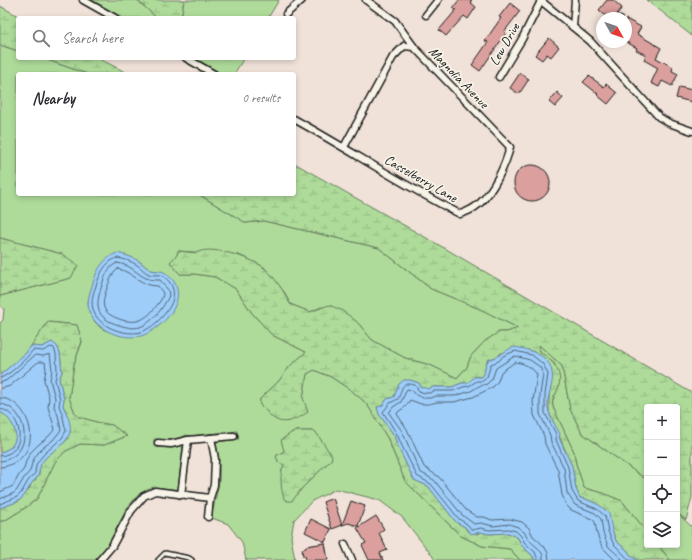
<!DOCTYPE html>
<meta charset="utf-8">
<style>
body{margin:0;font-family:Caveat,sans-serif;background:#f7f7f7;color:#2b2b33}
.controls{position:absolute;right:12px;bottom:12px;display:grid;overflow:hidden;border-radius:4px;box-shadow:0 2px 6px #0003}
.controls button{width:36px;height:36px;display:grid;place-items:center;padding:0;border:0;border-bottom:1px solid #e1e1e2;background:#fff;color:#2b2b33;font:20px sans-serif}
.compass{position:absolute;left:596px;top:12px;width:36px;height:36px;border-radius:50%;background:#fff;box-shadow:0 2px 6px #0003;rotate:130deg}
.list{margin:0;padding:0;list-style:none}
h2{display:flex;justify-content:space-between;align-items:center;height:52px;margin:0;padding:0 16px;font-size:17px}
h2 small{font-size:13px;font-weight:400;color:#7c7c81}
.icon{flex:none;width:22px;height:22px;fill:none;stroke:currentColor;stroke-width:2;stroke-linecap:round;stroke-linejoin:round}
.map{position:relative;flex:none;width:692px;height:560px;overflow:hidden}
.search{position:absolute;background:#fff;box-shadow:0 2px 6px #0003;left:16px;top:16px;width:280px;height:44px;display:flex;align-items:center;gap:10px;box-sizing:border-box;padding:0 14px;border-radius:4px;color:#7c7c81;font-size:15px}
.panel{position:absolute;background:#fff;box-shadow:0 2px 6px #0003;left:16px;top:72px;width:280px;height:124px;border-radius:4px}
.map>svg:first-child{display:block}
.green{fill:#aedb9a;stroke:#657c5b;fill-rule:evenodd}
.wetland{fill:url(#wetland-marsh);stroke:#657c5b}
.water{fill:#9ecdfa;stroke:#6a86a1}
.lines{fill:none;stroke-linecap:round;stroke-linejoin:round}
.shore{stroke:#506375;stroke-width:1}
.building{fill:#dba09d;stroke:#1c1c1c}
.lane-casing{stroke:#1c1c1c;stroke-width:6}
.street-casing{stroke:#1c1c1c;stroke-width:9}
.lane{stroke:#f7f3e8;stroke-width:3}
.street{stroke:#f7f3e8;stroke-width:6}
.labels{text-anchor:middle;stroke-width:3.5;stroke-linejoin:round;paint-order:stroke}
.street-label{font-size:14px;fill:#1c1c1c;stroke:#f7f3e8}
</style>
<div class="map">
<svg width="692" height="560" viewBox="0 0 692 560">
<defs>
<pattern id="wetland-marsh" width="20" height="14" patternUnits="userSpaceOnUse"><rect width="20" height="14" fill="#aedb9a"/><path d="M1 5h8M5 5V1M11 12h8M15 12V8" fill="none" stroke="#95bb84"/></pattern>
</defs>
<rect width="100%" height="100%" fill="#f1e2d9"/>
<filter id="ink" filterUnits="userSpaceOnUse"><feTurbulence type="fractalNoise" baseFrequency=".025" numOctaves="2"/><feDisplacementMap in="SourceGraphic" scale="8" xChannelSelector="R" yChannelSelector="G"/><feConvolveMatrix kernelMatrix="1 2 1 2 8 2 1 2 1" color-interpolation-filters="sRGB"/></filter>
<g filter="url(#ink)">
<g class="green">
<path d="M91,0h46l20,18h-34z"/>
<path d="M184,0h95l-11,18h-87z"/>
<path d="M0,45l18,6v7h24l45,16h-69v120h180l48,29 18,-2 115,27 52,41 49,20 38,19 -11,4h-8l-14,9 -14,15 -4,11 -10,11 -27,-13 -25,-7 -33,-18 -14,-17 -17,-13 -20,-3 -11,5 -20,-8 -5,-11 -15,-19 -6,-7 -10,-5 -15,-7 -9,-1 -52,-3 -1,4 -7,7 10,12h14l21,3 21,12 16,24 20,22 34,17 -16,14 -12,16 -18,17v6l4,3 39,-10 4,-24 7,-4 17,7 21,14 15,13 21,35 17,42 56,55 21,10 28,3 10,11h-85l-4,-6 -29,-37 -23,-17 -43,-11 -24,12 -18,19 -3,17 4,23h-49l-4,-18 -14,-18 -16,-6c1,-11 4,-21 6,-31 3,-15 0,-31 -2,-45l23,-3 -2,-8 -49,5 -3,-1v1l-15,4 -16,-1v8l17,1 12,-3 -5,45 -23,-3 -15,6 -13,15 -18,35 -14,17h-95v-39h4l21,-13 12,-9 18,-37 11,-11 14,-7 24,1 23,-9 -15,-11 -12,-2 -21,-6 -4,-4 -6,-15 5,-34 8,-22 -5,-17 -29,-3 -22,31 -26,22v-52l3,-3 1,-11 -4,-3v-10l71,-18 -9,-24 -62,-16zM125,255l14,6 11,9 8,1 16,35 -13,18 -18,11h-23l-18,-6 -7,-7 -6,-10 -1,-10 2,-9zM297,431h17l5,6 4,8 7,7 1,8 -28,27 -12,14 -7,-37 -8,-8 8,-5v-13z"/>
<path d="M194,58h50l-10,16h-12z"/>
<path d="M539,345l23,21 8,43 12,24 65,47v52l-25,-31 -19,-8 -19,-5 -8,-24 -2,-12 -21,-45c-2,-8 4,-12 4,-19 1,-8 -2,-17 -2,-24l-15,-12z"/>
<path d="M677,513l15,14v33h-22l-12,-15h19z"/>
</g>
<g class="wetland">
<path d="M137,0h47l-3,18h-24z"/>
<path d="M647,0h45v36z"/>
<path d="M0,6l22,12h-4v33l-18,-6z"/>
<path d="M42,58h56l31,16h-42z"/>
<path d="M294,163l152,86 246,144v104l-6,23 -9,-7v-106h-30v73l-65,-47 -12,-24 -8,-43 -23,-21 1,7c13,9 24,20 18,37 -3,7 -7,10 -5,18l21,45 2,12 8,24 19,5 19,8 25,31v13h11l12,15h-32l-7,-4 -4,-6 -11,-9 -11,-31c-6,-6 -17,-11 -25,-12l-4,-9 -4,-23 -23,-54v-17l2,-13 -11,-26 -6,-4 -5,-2 -28,3 -4,4 -8,2 -2,2 -3,14 -2,2h-8l-6,6h-6l-10,4h-19l-4,2h-5l-3,-2 -2,-4 -9,-3 -11,4 -5,13 -7,2 -5,7 -5,1 2,7 15,21 4,12 16,33 14,6 28,36 9,5 2,4 10,3 4,-2 7,2 20,-1 6,2 4,3 4,8 10,9 3,5h-15l-10,-11 -28,-3 -21,-10 -56,-55 -17,-42 -21,-35 -15,-13 -21,-14 -17,-7 -7,4 -4,24 5,14c-10,7 -25,15 -36,5 -4,-3 -7,-8 -12,-12v-6l18,-17 12,-16 16,-14 -34,-17 -20,-22 -16,-24 -21,-12 -21,-3h-14l-10,-12 7,-7 1,-4 19,2c11,-9 55,5 66,14 10,7 22,26 27,37l20,8 19,-7 12,5 10,7 7,6 14,17 33,18 25,7 27,13 10,-11 4,-11 14,-15 14,-9h8l11,-4 -38,-19 -49,-20 -52,-41 -115,-27 -18,2 -48,-29h96z"/>
<path d="M0,238l62,16 16,11 -7,13 -71,18z"/>
<path d="M48,322l29,3 5,16 -8,23 -5,34 6,15 4,4 21,6 12,2 15,11 -23,9 -24,-1 -14,7 -11,11 -18,37 -12,9 -21,13h-4v-13l19,-7 11,-13 1,-5 4,-2 4,-7 1,-8 2,-4 5,-6 12,-9 7,-6 4,-9 -1,-8 -3,-12 -3,-6 1,-7 -5,-20 3,-7 -2,-19 -8,-11 -10,5 -11,-1z"/>
<path d="M0,412c11,6 22,23 11,35 -2,2 -8,4 -11,6z"/>
<path d="M297,431h18l17,25 -1,4 -28,27 -11,14h-5l-3,-2c-3,-10 -5,-26 0,-34l-6,-3 -2,-6 8,-5 -3,-11 10,-7z"/>
</g>
<g class="water">
<path d="M117,253c8,2 16,4 23,9 3,2 5,5 9,7 5,3 10,1 15,3 3,2 6,5 9,8 11,16 0,34 -13,45 -5,4 -12,9 -19,11 -18,4 -44,-5 -51,-23 -5,-11 1,-23 4,-33 4,-12 10,-22 23,-27z"/>
<path d="M52,342l5,4 3,7 2,19 -3,7 5,20 -1,7c3,6 9,18 7,26 -3,14 -20,19 -27,29 -4,5 -3,10 -5,15 -2,3 -4,4 -6,7 -3,3 -5,10 -10,15 -5,5 -15,7 -22,10v-55c3,-2 9,-4 11,-6 11,-12 0,-29 -11,-35v-37l26,-22 5,-7 11,1z"/>
<path d="M514,347c14,2 36,8 38,25 3,13 -8,27 -3,40 2,8 8,15 11,22l-1,4 13,28 4,23 4,9 6,1 13,6 10,8 3,17 4,11 11,9 4,6 7,4h-103l-3,-5 -10,-9 -4,-8 -4,-3 -6,-2 -20,1 -7,-2 -10,2 -6,-7 -9,-5 -28,-36 -14,-6 -16,-33 -4,-12 -15,-21 -2,-7 5,-1 5,-7 7,-2 5,-13 5,-4h6l9,3 2,4 8,2 3,-2h20l10,-4h6l6,-6h8l2,-3 2,-10 3,-5c8,0 16,-9 25,-12z"/>
</g>
<g class="lines">
<g class="shore">
<path d="M117,258c7,1 14,3 20,7 4,2 7,7 12,9 4,2 8,0 12,1 3,1 7,5 9,8 9,13 -1,27 -11,37 -5,5 -12,10 -18,12 -16,4 -44,-5 -48,-23 -3,-10 2,-20 5,-29 4,-10 9,-19 19,-22z"/>
<path d="M117,263c15,2 18,10 29,15 5,2 9,2 14,2l8,10 1,6c-6,12 -16,26 -29,31 -7,2 -14,0 -21,-2 -24,-7 -24,-19 -17,-40 3,-9 6,-18 15,-22z"/>
<path d="M118,269c16,3 21,17 40,17l5,7c0,4 -2,7 -5,11 -5,7 -12,15 -21,17 -5,1 -10,0 -15,-1 -18,-6 -22,-12 -16,-29 3,-8 5,-17 12,-22z"/>
<path d="M0,378c9,-2 27,-20 33,-28l10,1 8,-4 3,1 2,6 1,17 -2,9 5,19 -1,7 3,7 4,18 -4,7 -17,15 -6,7 -3,5 -1,8 -7,8 -7,12 -4,4 -17,7"/>
<path d="M0,383l7,-3 28,-25 8,1 7,-2 2,16 -2,10 5,18 -1,9 4,8 3,15 -8,10 -12,9 -6,8 -3,6 -2,8 -6,7 -7,12 -3,3 -14,6"/>
<path d="M0,389l10,-3 28,-24h7l1,8 -2,10 5,18 -1,9 7,22 -6,7 -11,9 -8,8 -4,8 -2,8 -5,6 -6,11 -13,6"/>
<path d="M0,398c28,1 44,48 15,64 -5,3 -9,5 -15,5"/>
<path d="M0,404c22,1 35,39 12,53 -4,2 -7,4 -12,4"/>
<path d="M0,409c21,2 30,44 0,47"/>
<path d="M538,560l-3,-8 -10,-9 -4,-7 -5,-5 -8,-2 -19,1 -8,-2 -9,2 -5,-6 -8,-5 -28,-35 -14,-8 -15,-30 -5,-12 -14,-22 7,-9 8,-4c5,-10 2,-18 17,-14l4,6 6,2h5l4,-2h19l10,-4 6,-1 8,-5h6l4,-4 4,-13 8,-3 4,-5 12,-5 17,4 11,9 5,10 -3,21v18l11,21v6l12,27 4,24 6,10 19,8 8,7 3,15 5,12 16,17"/>
<path d="M543,560v-5l-4,-6 -10,-9 -4,-7 -7,-6 -9,-3 -16,2 -12,-3 -7,1 -12,-9 -28,-35 -14,-8 -18,-41 -13,-18 4,-6 8,-5 6,-13 5,1 4,5 7,3h7l6,-2h19l16,-5 8,-5 8,-2 5,-5 4,-11 19,-12 15,4 10,7 3,7 -3,21v19l10,21 1,7 13,26 3,25 8,12 20,8 6,6 2,14 5,13 15,14"/>
<path d="M549,560l-1,-7 -4,-7 -11,-10 -4,-8 -7,-6 -12,-3 -18,1 -8,-3h-7l-11,-7 -27,-33 -15,-10 -17,-38 -10,-15 1,-2 7,-5 5,-7 11,4h8l8,-2h17l19,-5 20,-10 5,-6 3,-9 14,-10c8,1 18,5 22,13l-4,26 1,14 10,21 1,8 13,26 4,25 5,11 4,4 21,9 3,3 2,12 5,13 13,13"/>
</g>
</g>
<g class="building">
<path d="M459,0h13l-2,2 6,5 -8,12 -4,-3 -18,20 -7,-6 17,-20 -3,-2z"/>
<path d="M607,0h6l9,8 -5,6 7,4h-16l-9,-8z"/>
<path d="M510,3l10,8 -16,21 2,1 -26,38 -8,-6 16,-23 -3,-1 16,-23 -2,-1z"/>
<path d="M626,19l15,8 -4,7 24,14 -5,10 17,9 -1,4 6,3 -6,12 -10,-5 -3,6 -8,-4 7,-15 -14,-8 2,-5 -10,-5 1,-2 -11,-6z"/>
<path d="M549,38l10,9 -8,10 -4,-3 -5,6 -7,-5z"/>
<path d="M520,73l9,6 -10,15 -9,-6z"/>
<path d="M589,76l15,11 2,-3 11,9 -9,11 -11,-9 1,-1 -15,-12z"/>
<path d="M679,87l13,3v12l-16,-4z"/>
<path d="M557,92l6,6 -8,9 -6,-5z"/>
<circle cx="532" cy="183" r="18"/>
<path d="M333,498l9,27 9,-24 14,5 -7,20 -10,-3 -16,6 -9,-27z"/>
<path d="M376,516l8,13 -5,4 8,17 -7,3 3,7h-14l-7,-15 4,-2 -9,-15z"/>
<path d="M311,519l20,10 -6,13 -20,-10z"/>
<path d="M325,543l3,17h-22l-1,-4h-2l-1,-7 4,-1v-2z"/>
</g>
<g class="lines">
<defs>
<path id="lane" d="M158,560l7,-7 24,5 3,2"/>
<g id="street">
<path d="M83,0l32,18"/>
<path d="M366,0l29,21 19,26"/>
<path d="M540,0l50,41 69,76 10,6 23,8"/>
<path d="M286,14l16,-14"/>
<path d="M426,15l12,-15"/>
<path d="M573,27l2,-27"/>
<path d="M186,58l28,16"/>
<path d="M499,77l23,-38 19,-38"/>
<path d="M294,119c56,31 109,66 166,95 7,-2 13,-5 19,-10 14,-12 27,-40 31,-57l-96,-100 -10,-1 -11,11 -49,90"/>
<path d="M158,443l13,1 17,-4 46,-4"/>
<path d="M181,495l7,-55"/>
<path d="M208,517l2,-19 4,-13 1,-26 -4,-21"/>
<path d="M345,544l7,16"/>
<path d="M100,560l12,-14 19,-35 13,-15 11,-5 55,7"/>
</g>
</defs>
<use href="#lane" class="lane-casing"/>
<use href="#street" class="street-casing"/>
<use href="#lane" class="lane"/>
<use href="#street" class="street"/>
</g>
</g>
<g class="labels">
<g class="street-label">
<text transform="translate(504 44) rotate(-60)" y="5">Lew Drive</text>
<text transform="translate(459 77) rotate(46)" y="5">Magnolia Avenue</text>
<text transform="translate(421 178) rotate(30)" y="5">Casselberry Lane</text>
</g>
</g>
</svg>
<div class="controls">
<button>+</button>
<button>−</button>
<button><svg class="icon" aria-label="locate" viewBox="0 0 24 24"><circle cx="12" cy="12" r="6"/><path d="M12 2v4M12 18v4M2 12h4M18 12h4"/></svg></button>
<button><svg class="icon" aria-label="layers" viewBox="0 0 24 24"><path d="M12 4l9 5-9 5-9-5zM3 14l9 5 9-5"/></svg></button>
</div>
<svg class="compass" viewBox="-18 -18 36 36"><path d="M0-13l5 13h-10z" fill="#e53935"/><path d="M0 13l5-13h-10z" fill="#7c7c81"/></svg>
<div class="search"><svg class="icon" aria-label="search" viewBox="0 0 24 24"><circle cx="10" cy="10" r="6"/><path d="M15 15l6 6"/></svg>Search here</div>
<section class="panel">
<h2>Nearby<small>0 results</small></h2>
<ul class="list">
</ul>
</section>
</div>
